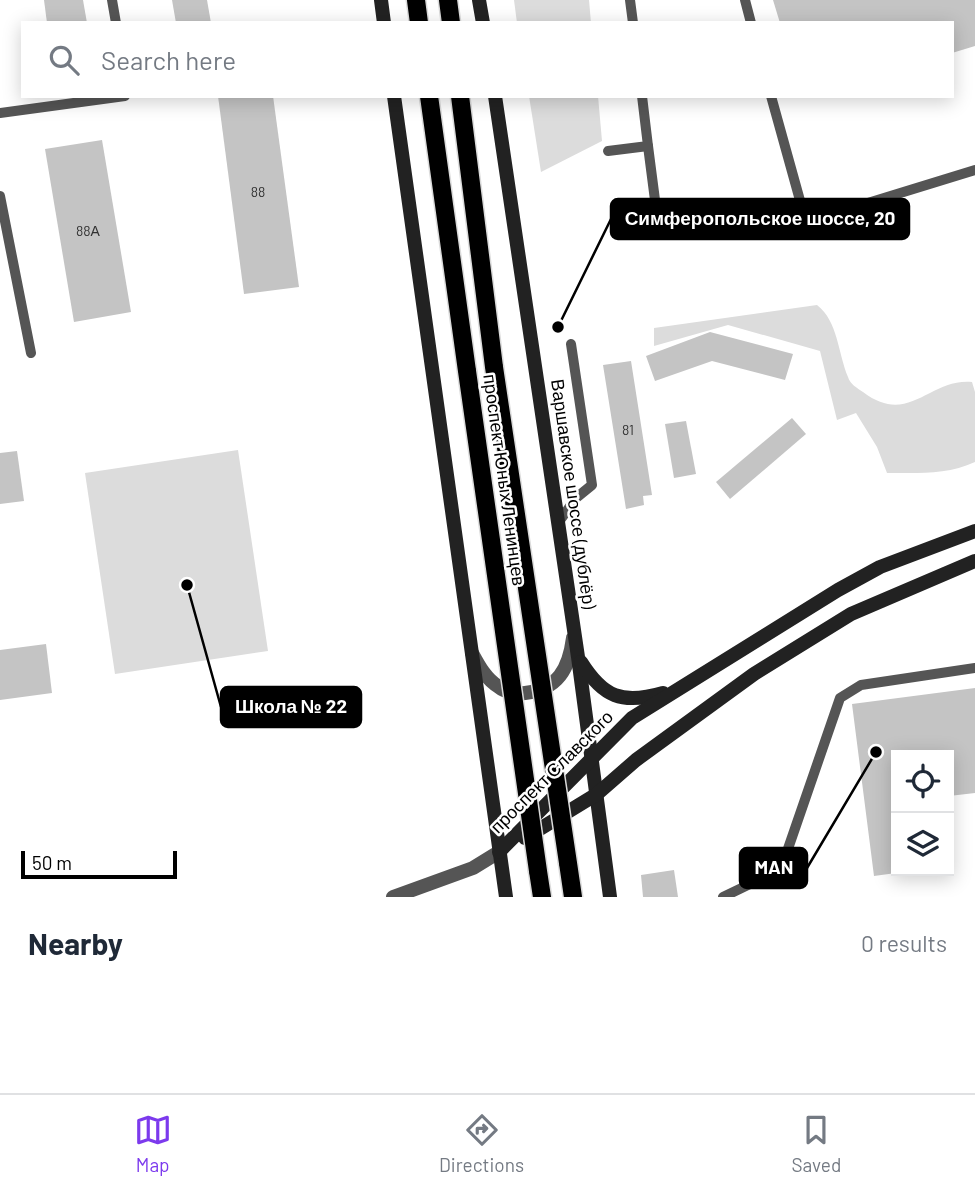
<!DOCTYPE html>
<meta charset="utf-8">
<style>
body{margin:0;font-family:Barlow,sans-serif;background:#f2f2f3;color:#1f2937}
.controls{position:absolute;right:21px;bottom:21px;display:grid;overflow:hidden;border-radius:0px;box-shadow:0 4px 18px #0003}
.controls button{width:63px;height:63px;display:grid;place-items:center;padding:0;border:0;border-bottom:2px solid #e0e1e3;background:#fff;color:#1f2937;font:35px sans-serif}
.scale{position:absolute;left:21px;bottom:18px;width:156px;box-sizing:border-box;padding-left:7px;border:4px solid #000;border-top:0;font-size:19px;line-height:24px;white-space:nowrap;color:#000;-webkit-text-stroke:5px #fff;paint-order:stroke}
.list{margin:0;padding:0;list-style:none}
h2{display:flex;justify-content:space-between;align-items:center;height:91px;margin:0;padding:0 28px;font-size:30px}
h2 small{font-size:23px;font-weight:400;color:#747a83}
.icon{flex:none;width:38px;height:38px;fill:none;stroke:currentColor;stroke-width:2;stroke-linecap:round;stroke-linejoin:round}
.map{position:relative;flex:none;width:975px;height:897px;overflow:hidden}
.search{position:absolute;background:#fff;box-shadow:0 4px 18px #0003;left:21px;right:21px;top:21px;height:77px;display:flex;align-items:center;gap:18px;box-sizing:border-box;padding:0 24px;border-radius:0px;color:#747a83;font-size:26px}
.sheet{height:196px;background:#fff}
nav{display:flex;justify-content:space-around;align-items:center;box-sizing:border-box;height:98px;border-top:2px solid #e0e1e3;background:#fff;font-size:19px;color:#747a83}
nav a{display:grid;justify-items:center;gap:4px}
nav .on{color:#7c3aed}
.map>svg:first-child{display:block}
.green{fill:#dcdcdc}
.building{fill:#c4c4c4}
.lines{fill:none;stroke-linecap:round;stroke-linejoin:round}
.primary-casing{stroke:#dbdbdb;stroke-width:21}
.service{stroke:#555;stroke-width:10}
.minor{stroke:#555;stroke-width:14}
.secondary{stroke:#222;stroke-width:14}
.primary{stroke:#000;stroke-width:18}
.primary-bridge-casing{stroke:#dbdbdb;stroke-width:21;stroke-linecap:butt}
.primary-bridge{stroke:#000;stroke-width:18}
.labels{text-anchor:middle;stroke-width:5;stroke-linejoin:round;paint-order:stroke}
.number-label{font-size:14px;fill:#313131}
.street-label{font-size:18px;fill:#000;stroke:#fff}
.leader{fill:none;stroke:#000;stroke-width:2.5}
.callout-dot{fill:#000;stroke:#fff;stroke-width:2.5}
.callout{fill:#000;stroke:#000;stroke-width:2.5}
.callout-label{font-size:19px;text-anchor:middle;font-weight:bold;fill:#fff}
</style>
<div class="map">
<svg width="975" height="897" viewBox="0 0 975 897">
<rect width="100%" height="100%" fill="#fff"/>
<g class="green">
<path d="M514,0h75l2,23h-74z"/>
<path d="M529,96h69l4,45 -61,31z"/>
<path d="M817,305c21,16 21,48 31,72 2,7 9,11 15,15 46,35 66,-14 109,-10l3,10v70c-28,13 -58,11 -88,11l-10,-26 -21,-34 -19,7 -17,-69 -92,-26 -74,21v-18z"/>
<path d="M238,450l30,201 -153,23 -30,-201z"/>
</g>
<g class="building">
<path d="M44,0h39l4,23h-40z"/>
<path d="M172,0h35l4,23h-35z"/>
<path d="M773,0h202v46l-23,7v-30h-172z"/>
<path d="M218,96h55l26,191 -55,7z"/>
<path d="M102,140l29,172 -57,10 -29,-173z"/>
<path d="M710,332l83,22 -8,26 -73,-19 -57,20 -9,-25z"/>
<path d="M631,361l21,134 -9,1 1,9 -18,4 -23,-144z"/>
<path d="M792,418l14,16 -76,65 -14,-17z"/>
<path d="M686,421l10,53 -22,4 -9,-54z"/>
<path d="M17,451l7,50 -24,3v-51z"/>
<path d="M46,644l6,49 -52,7v-50z"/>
<path d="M975,688v105l-26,3v-41h-53v118l-22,3 -22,-172z"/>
<path d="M949,842l5,24h-5z"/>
<path d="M674,870l4,27h-35l-2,-22z"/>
</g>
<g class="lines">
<defs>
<g id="primary">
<path d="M416,0l3,23"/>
<path d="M448,0l3,23"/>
<path d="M429,96l38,275"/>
<path d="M460,96l34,271"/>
<path d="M568,863l5,34"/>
<path d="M538,871l4,26"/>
</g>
</defs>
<use href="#primary" class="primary-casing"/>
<g class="service">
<path d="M112,0l4,23"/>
<path d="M630,0l3,23"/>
<path d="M745,0l6,23"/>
<path d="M771,96l35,126"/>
<path d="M0,113l125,-17"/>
<path d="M648,146l11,85 147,-9 169,-52"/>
<path d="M608,151l40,-5 -6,-50"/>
<path d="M0,196l31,157"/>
<path d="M558,523l18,-25 16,-13 -21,-141"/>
<path d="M723,897l58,-28 59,-171 21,-13 114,-17"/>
</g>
<g class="minor">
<path d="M472,653c7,13 14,26 27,34 6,5 18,7 26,6 33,-4 44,-24 48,-55"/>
<path d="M393,897l80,-29 26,-16"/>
</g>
<g class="secondary">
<path d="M381,0l3,23"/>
<path d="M479,0l4,23"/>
<path d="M394,96l112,801"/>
<path d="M495,96l83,561 32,240"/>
<path d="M581,662c22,35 41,43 82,31"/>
<path d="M525,838l72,-44 39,-34 118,-86 97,-60 124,-53"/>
<path d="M499,852l133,-134 206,-128 42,-23 95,-36"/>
</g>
<use href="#primary" class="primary"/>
<defs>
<g id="primary-bridge">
<path d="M494,367l74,496"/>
<path d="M467,371l71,500"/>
</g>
</defs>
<use href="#primary-bridge" class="primary-bridge-casing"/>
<use href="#primary-bridge" class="primary-bridge"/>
</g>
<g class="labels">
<g class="number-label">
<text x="258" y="197">88</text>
<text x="88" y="236">88А</text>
<text x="628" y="435">81</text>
</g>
<g class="street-label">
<text transform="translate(504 480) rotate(82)" y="6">проспект Юных Ленинцев</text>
<text transform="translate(573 494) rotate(82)" y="6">Варшавское шоссе (дублёр)</text>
<text transform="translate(552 772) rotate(-45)" y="6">проспект Славского</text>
</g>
</g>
<path class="leader" d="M558 327L611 219M187 585L221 707M876 752L807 868"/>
<g class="callout-dot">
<circle cx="558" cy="327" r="7"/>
<circle cx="187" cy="585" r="7"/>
<circle cx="876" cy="752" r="7"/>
</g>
<g class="callout">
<rect x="611" y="199" width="298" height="40" rx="7"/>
<rect x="221" y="687" width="140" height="40" rx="7"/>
<rect x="740" y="848" width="67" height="40" rx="7"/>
</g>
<g class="callout-label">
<text x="760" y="225">Симферопольское шоссе, 20</text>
<text x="291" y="713">Школа № 22</text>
<text x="774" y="874">MAN</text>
</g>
</svg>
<div class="controls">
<button><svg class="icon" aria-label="locate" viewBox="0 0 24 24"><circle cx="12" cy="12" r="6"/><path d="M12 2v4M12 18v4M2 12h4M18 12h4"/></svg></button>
<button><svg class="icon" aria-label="layers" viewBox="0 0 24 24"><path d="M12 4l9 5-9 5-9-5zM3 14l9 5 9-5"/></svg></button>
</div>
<div class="scale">50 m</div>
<div class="search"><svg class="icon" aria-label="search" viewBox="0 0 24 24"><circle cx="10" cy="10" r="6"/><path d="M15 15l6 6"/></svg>Search here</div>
</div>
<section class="sheet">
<h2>Nearby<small>0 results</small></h2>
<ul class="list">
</ul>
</section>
<nav>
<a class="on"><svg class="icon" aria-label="map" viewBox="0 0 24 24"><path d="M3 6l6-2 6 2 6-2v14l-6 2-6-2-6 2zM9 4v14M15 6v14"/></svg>Map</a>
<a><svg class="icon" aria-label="directions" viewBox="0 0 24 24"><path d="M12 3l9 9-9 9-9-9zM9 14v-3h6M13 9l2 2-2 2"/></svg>Directions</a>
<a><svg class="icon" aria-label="saved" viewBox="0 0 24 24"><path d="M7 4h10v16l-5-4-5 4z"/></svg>Saved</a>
</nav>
